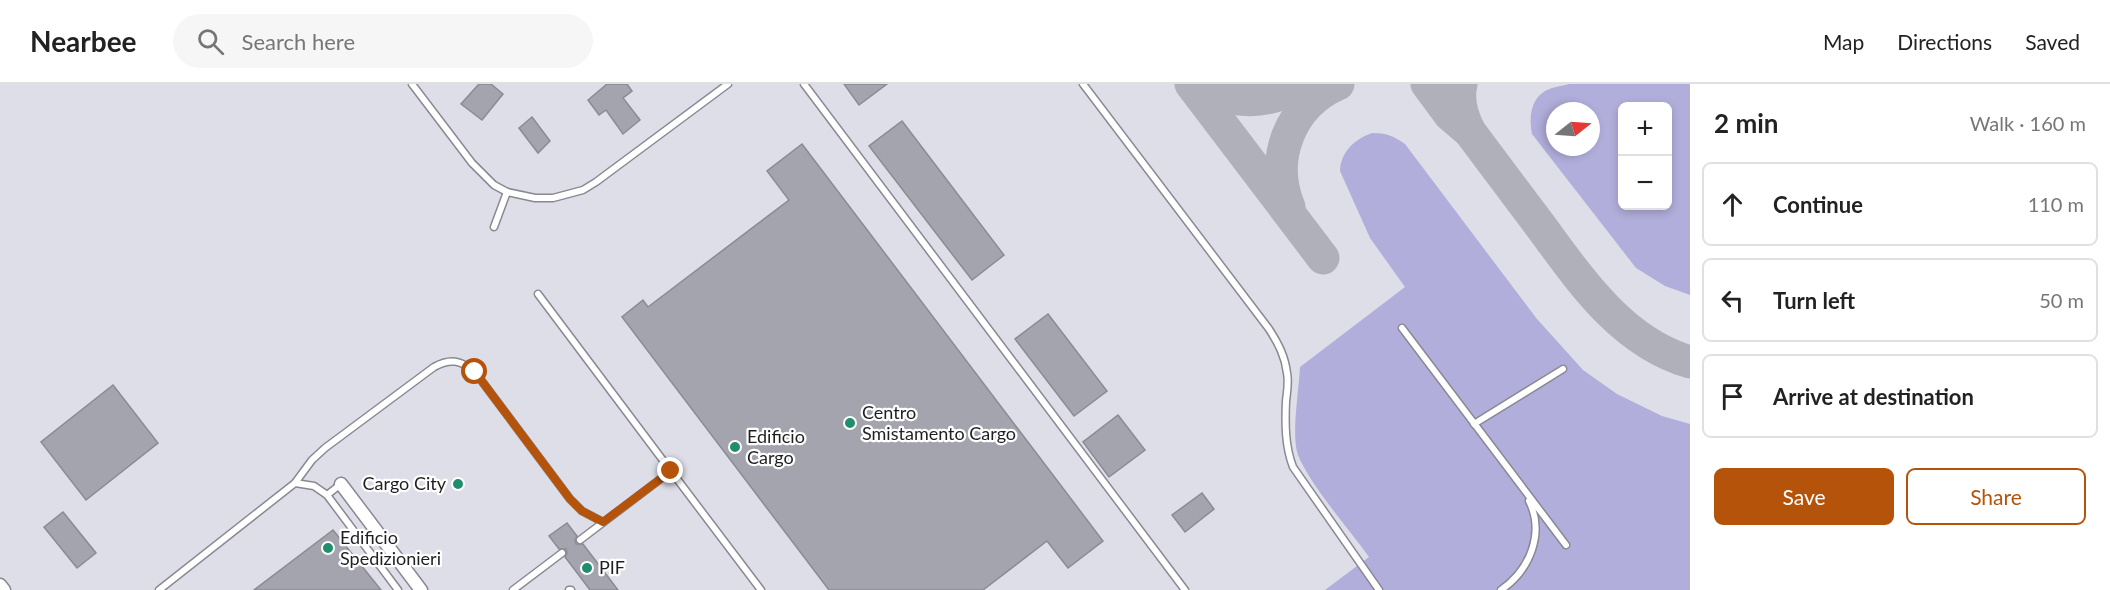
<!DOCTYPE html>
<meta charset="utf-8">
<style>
body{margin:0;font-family:Lato,sans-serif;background:#f6f6f6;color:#222}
.controls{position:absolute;right:18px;top:18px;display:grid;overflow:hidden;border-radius:9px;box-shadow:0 3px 9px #0003}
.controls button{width:54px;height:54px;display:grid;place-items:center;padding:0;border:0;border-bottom:2px solid #e0e0e0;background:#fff;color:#222;font:30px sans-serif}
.compass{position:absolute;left:1546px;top:18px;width:54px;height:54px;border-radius:50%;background:#fff;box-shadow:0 3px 9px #0003;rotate:73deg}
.stop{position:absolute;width:18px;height:18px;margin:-14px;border:4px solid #b45309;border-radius:50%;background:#fff}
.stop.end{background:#b45309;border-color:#fff;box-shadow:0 2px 6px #0008}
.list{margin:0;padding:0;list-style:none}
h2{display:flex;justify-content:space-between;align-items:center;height:78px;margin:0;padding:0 24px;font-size:26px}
h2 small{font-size:20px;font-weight:400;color:#767676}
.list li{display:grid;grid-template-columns:39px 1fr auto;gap:18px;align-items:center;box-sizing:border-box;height:84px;margin:0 12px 12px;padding:0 12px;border:2px solid #e0e0e0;border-radius:9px}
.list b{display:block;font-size:22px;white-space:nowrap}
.list em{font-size:20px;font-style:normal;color:#767676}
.actions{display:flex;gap:12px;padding:18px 24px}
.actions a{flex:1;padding:14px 0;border:2px solid #b45309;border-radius:9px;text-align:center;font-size:21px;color:#b45309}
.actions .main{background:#b45309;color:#fff}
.icon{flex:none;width:33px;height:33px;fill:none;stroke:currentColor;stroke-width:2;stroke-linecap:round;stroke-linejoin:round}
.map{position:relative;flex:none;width:1690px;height:506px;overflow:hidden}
header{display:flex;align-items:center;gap:36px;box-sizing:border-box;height:84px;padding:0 30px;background:#fff;border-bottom:2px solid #e0e0e0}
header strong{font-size:28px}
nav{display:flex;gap:33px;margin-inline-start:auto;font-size:21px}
.search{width:420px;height:54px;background:#f6f6f6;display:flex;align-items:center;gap:15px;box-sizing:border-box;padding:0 21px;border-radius:33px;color:#767676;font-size:22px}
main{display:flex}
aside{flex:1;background:#fff}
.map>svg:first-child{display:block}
.green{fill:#b1aedb;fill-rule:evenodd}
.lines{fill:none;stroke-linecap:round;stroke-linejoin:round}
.taxiway{stroke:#b0b0ba;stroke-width:33}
.building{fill:#a4a4ae;stroke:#8b8a95;stroke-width:1.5}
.lane-casing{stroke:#898893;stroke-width:9}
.street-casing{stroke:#898893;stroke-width:15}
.lane{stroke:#fff;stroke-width:6}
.street{stroke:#fff;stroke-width:12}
.route{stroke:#b45309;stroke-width:8}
.poi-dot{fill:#208d6c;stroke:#fff;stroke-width:2}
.labels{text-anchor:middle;stroke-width:4.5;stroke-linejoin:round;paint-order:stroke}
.poi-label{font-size:18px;fill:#1f1f23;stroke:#fff;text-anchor:start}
</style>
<header>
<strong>Nearbee</strong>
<div class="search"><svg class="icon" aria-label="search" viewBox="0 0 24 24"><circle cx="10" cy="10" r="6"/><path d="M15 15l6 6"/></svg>Search here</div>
<nav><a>Map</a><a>Directions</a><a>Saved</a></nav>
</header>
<main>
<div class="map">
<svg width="1690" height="506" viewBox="0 0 1690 506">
<rect width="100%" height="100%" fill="#dedee9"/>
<g class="green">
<path d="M1569,0h121v211l-25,-9 -29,-18 -104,-134c-3,-15 -2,-34 13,-43 7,-4 17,-5 24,-7zM1622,22h46v100h-46zM1555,27h36v36h-36z"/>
<path d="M1372,49c14,0 22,3 33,11l132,175 46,51 34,24 45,22 28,8v166h-365l44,-33c-20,-28 -59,-72 -71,-102 -7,-20 1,-65 2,-88l105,-80 -35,-49 -30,-67c1,-20 15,-32 32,-38z"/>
</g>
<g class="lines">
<g class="taxiway">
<path d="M1191,0l132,174"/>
<path d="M1198,0c34,22 70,20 105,0"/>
<path d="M1427,0l23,31 20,17c24,32 48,64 72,96 39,53 80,114 148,134"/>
<path d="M1461,0c-4,17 1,33 9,48"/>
<path d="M1289,123c-20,-48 1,-102 49,-123"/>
</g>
</g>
<g class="building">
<path d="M479,0h12l12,10 -21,26 -21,-16z"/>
<path d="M607,0h20l5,7 -9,7 17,22 -17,14 -17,-24 -7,5 -11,-15z"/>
<path d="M844,0h43l-28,21z"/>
<path d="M532,33l18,24 -12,12 -19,-25z"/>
<path d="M902,37l102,134 -32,25 -103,-134z"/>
<path d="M802,60l301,397 -35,27 -21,-27 -64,49h-154l-207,-273 21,-17 5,7 141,-107 -22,-29z"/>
<path d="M1048,230l59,77 -33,25 -59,-77z"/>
<path d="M113,301l45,58 -72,57 -45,-58z"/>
<path d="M1118,331l27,35 -36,27 -26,-35z"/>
<path d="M1202,409l12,16 -29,23 -13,-17z"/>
<path d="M63,428l33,41 -19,15 -33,-41z"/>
<path d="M567,439l10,13 -2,4 1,4h7l35,46h-28l-25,-33 2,-4 -1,-4h-7l-10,-13z"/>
<path d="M333,446l48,60h-127z"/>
</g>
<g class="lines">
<defs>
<g id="lane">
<path d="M412,0l60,79 22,22 13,7 28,6h18l30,-8 13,-8 132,-98"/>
<path d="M804,0l381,506"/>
<path d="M1083,0l186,245c9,14 16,27 18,44 2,9 0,19 -1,28 -1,23 -1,45 7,66l86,123"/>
<path d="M494,143l13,-35"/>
<path d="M538,210l133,177"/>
<path d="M1402,244l164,217"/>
<path d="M1474,340l89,-55"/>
<path d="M295,399l19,3 13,9 71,95"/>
<path d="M327,411l14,-11"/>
<path d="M580,456l91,-69 90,119"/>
<path d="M159,506l136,-107 17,-23 13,-12 109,-81c16,-9 27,-7 41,5l95,127 12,12 21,11"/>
<path d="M513,506l49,-37"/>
<path d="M569,506h2"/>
<path d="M1501,506c29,-20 44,-57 28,-89"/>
</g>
<g id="street">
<path d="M341,400l80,106"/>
<path d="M0,501l4,5"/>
</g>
</defs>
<use href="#lane" class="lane-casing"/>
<use href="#street" class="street-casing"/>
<use href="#lane" class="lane"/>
<use href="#street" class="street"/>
</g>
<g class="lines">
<path class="route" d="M475,288l95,127 12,12 21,11 68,-51"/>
</g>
<g class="poi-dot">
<circle cx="850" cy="339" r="6"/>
<circle cx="735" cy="363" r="6"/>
<circle cx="458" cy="400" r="6"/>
<circle cx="328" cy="464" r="6"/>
<circle cx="587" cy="484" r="6"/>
</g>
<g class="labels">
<g class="poi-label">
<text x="862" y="335">Centro<tspan x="862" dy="21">Smistamento Cargo</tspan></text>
<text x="747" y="359">Edificio<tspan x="747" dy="21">Cargo</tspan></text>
<text x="446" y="406" text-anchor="end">Cargo City</text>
<text x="340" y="460">Edificio<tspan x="340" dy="21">Spedizionieri</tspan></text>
<text x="599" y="490">PIF</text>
</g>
</g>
</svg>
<div class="controls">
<button>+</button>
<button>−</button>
</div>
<svg class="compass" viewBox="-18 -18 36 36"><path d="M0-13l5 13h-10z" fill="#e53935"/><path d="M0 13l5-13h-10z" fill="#767676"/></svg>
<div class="stop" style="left:475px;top:288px"></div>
<div class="stop end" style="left:671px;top:387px"></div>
</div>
<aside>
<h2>2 min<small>Walk · 160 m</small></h2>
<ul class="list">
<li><svg class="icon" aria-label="ahead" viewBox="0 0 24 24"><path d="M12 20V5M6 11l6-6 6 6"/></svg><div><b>Continue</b></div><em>110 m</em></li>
<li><svg class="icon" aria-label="left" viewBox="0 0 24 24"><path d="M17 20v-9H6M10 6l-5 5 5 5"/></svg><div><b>Turn left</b></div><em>50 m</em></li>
<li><svg class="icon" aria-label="arrive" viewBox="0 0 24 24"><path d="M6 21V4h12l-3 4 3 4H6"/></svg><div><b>Arrive at destination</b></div></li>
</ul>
<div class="actions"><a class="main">Save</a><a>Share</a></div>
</aside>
</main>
